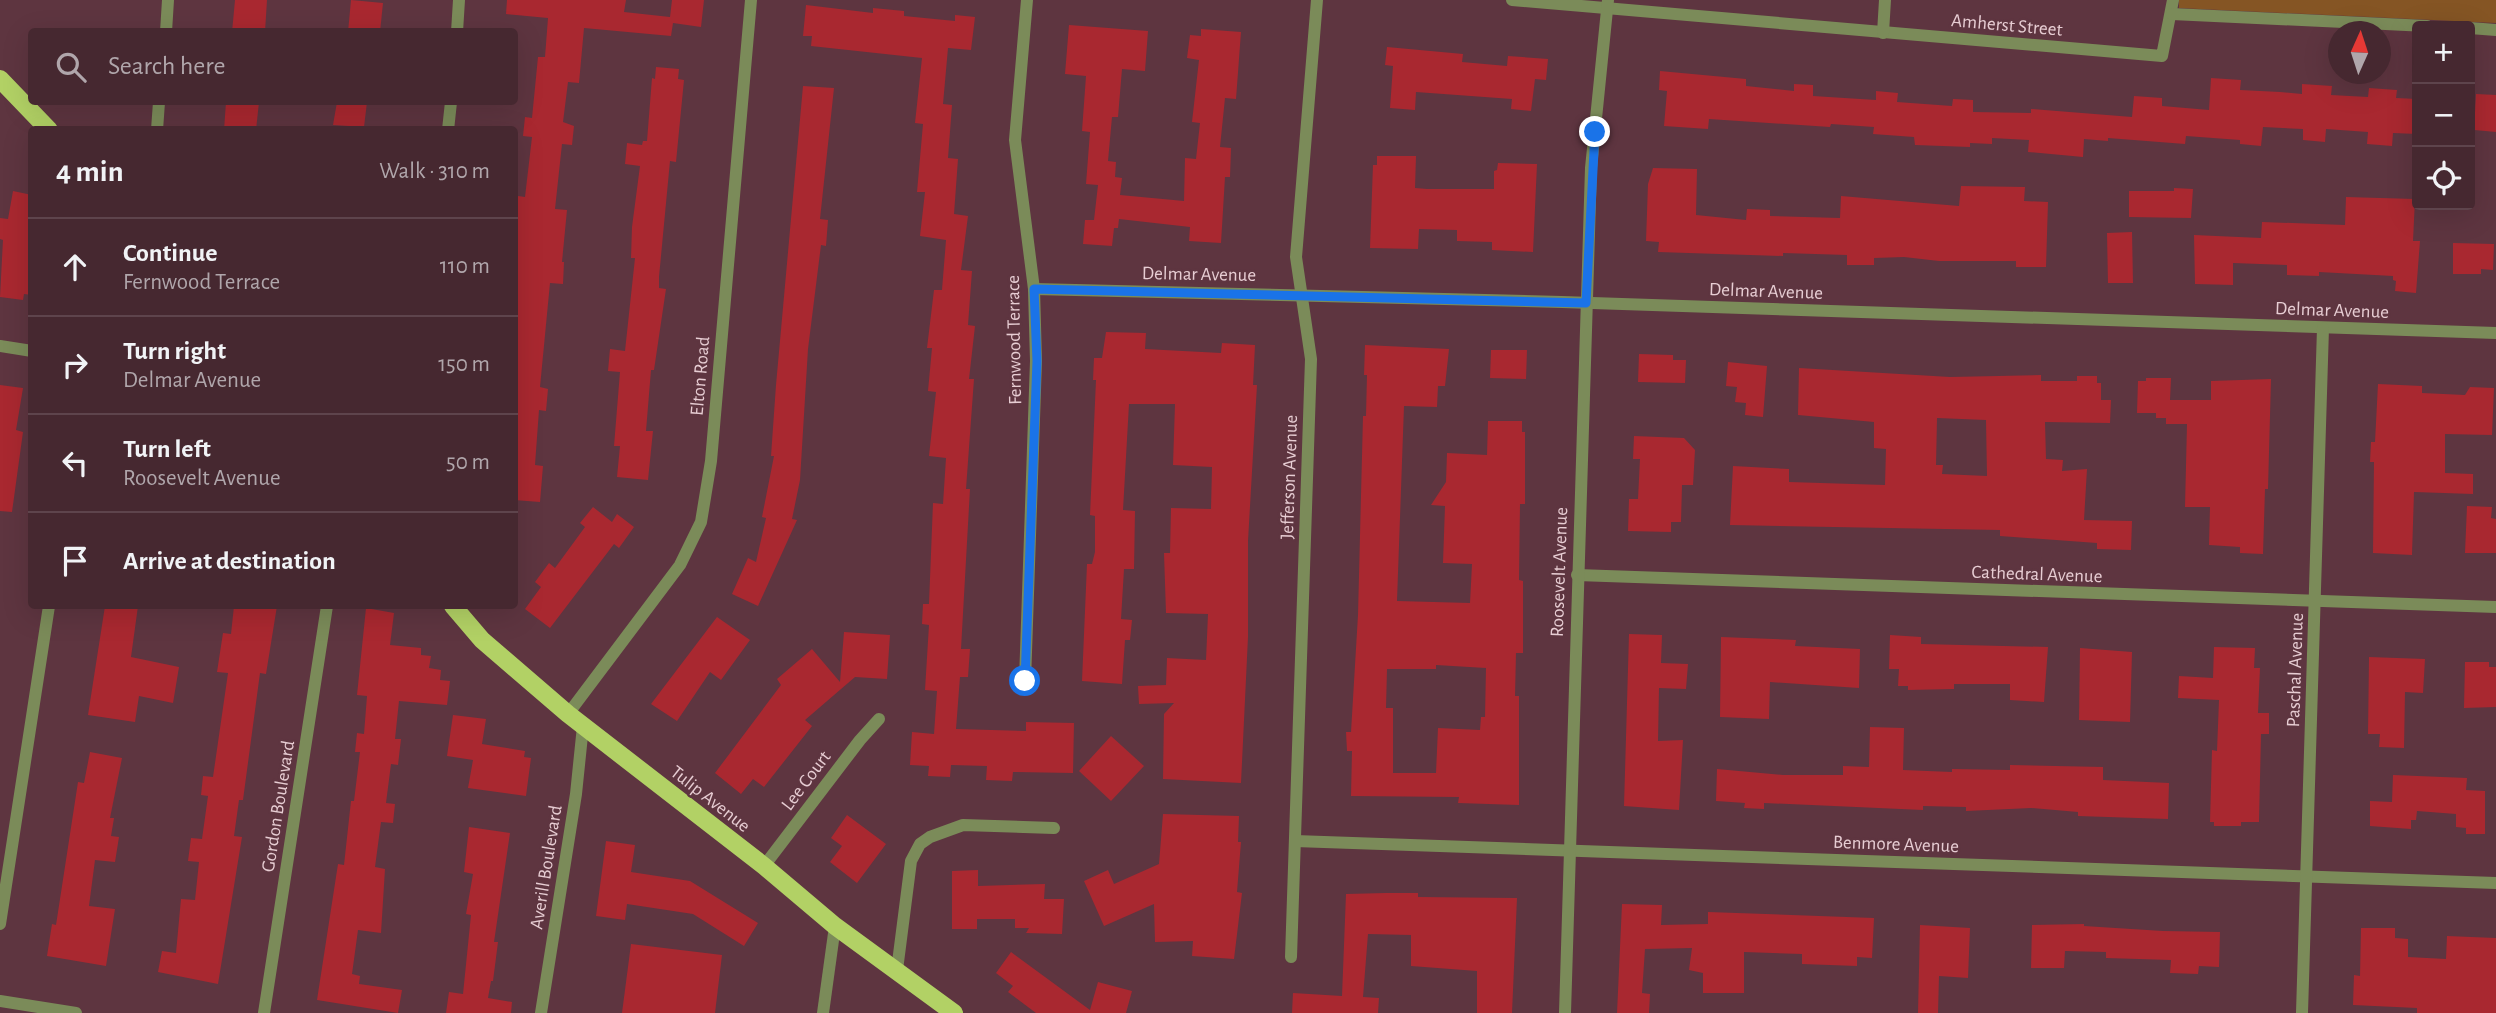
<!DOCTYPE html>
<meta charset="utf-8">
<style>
body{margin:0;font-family:"Alegreya Sans",sans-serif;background:#4d3038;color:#f1f3f6}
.controls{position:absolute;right:21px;top:21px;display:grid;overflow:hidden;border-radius:7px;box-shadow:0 7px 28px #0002}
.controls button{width:63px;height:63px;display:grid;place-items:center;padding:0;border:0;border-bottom:2px solid #5e444c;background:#462830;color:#f1f3f6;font:35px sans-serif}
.compass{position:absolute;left:2328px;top:21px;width:63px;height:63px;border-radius:50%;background:#462830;box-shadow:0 7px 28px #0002;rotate:3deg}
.stop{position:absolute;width:21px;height:21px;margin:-16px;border:5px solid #1a73e8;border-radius:50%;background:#fff}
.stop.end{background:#1a73e8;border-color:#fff;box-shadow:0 2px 7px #0008}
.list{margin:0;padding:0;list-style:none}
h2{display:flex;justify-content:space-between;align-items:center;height:91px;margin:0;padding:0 28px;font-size:30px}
h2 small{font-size:23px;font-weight:400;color:#b0a6ab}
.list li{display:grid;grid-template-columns:46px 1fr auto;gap:21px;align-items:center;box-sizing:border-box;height:98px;padding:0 28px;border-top:2px solid #5e444c}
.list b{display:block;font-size:26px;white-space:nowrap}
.list p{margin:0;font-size:23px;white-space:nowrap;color:#b0a6ab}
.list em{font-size:23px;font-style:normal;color:#b0a6ab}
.icon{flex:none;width:38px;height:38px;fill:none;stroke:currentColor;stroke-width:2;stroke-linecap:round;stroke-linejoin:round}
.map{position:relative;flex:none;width:2496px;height:1013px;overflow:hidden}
.search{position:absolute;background:#462830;box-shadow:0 7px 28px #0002;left:28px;top:28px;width:490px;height:77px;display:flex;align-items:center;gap:18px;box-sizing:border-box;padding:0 24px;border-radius:7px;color:#b0a6ab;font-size:26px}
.panel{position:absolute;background:#462830;box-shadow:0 7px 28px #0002;left:28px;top:126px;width:490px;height:483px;border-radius:7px}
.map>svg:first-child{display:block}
.green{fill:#855524}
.building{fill:#a92830;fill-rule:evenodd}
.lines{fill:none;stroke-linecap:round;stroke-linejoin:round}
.minor{stroke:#7b8b59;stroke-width:12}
.major{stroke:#b2d165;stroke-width:18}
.route{stroke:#1a73e8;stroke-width:9}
.labels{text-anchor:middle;stroke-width:5;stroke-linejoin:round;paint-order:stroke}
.street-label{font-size:19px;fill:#e7cdd3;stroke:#5e3540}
</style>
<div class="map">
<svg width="2496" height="1013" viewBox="0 0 2496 1013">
<rect width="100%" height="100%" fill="#5e3540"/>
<path class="green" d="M2179,0h317v23l-317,-15z"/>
<g class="building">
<path d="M235,0h32l-2,32h-33z"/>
<path d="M351,0l32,3 -3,29h-32z"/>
<path d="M507,0h119l-2,12 46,5 2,-17h32l-3,27 -28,-4 -2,13 -87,-8 -5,55 -11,-1 -5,40 11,4 -2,19 -10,-1 -7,65 12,1 -5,52h2l-1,22 -13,-1 -10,104 8,2 -2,22 -7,-1 -4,55 8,1 -3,36 -26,-2v-172l4,-53 -4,-1v-35l4,-43 7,1 7,-60 -9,-1 2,-19 7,1 6,-61h7l3,-39 -42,-4z"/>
<path d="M806,5l67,8v-5l31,3v5l51,5v-6l20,2 -4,33 -23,-2 -5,56 9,1 -4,53 10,1 -4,55 14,2 -7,54 11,1 -4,54 7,1 -6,53h5l-8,110h4l-9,160h9l-2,28h-8l-4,52 70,2v-9l48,1 -1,50 -60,-1 -1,9 -26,-1 1,-14 -36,-1 -1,12 -22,-1 1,-10 -19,-1 2,-33 22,2 3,-43 -12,-1 4,-65 -7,-1 1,-20h6l4,-101 10,1 3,-46 -17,-2 7,-64 -8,-1 4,-43h-5l7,-58h8l4,-50 -26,-4 5,-44h-8l6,-68 -8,-1 7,-65 -111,-12 1,-10h-9z"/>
<path d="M1069,25l79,6 -3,40 -23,-2 -4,48h-6l-4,44 8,1 -1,15 7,1 -2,17 64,6 1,-43 11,1 4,-36 -8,-1 7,-62 -12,-2 3,-23 11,1v-7l40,3 -5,67 -11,-1 -5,49 11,1 -1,29h-5l-4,66 -32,-2 1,-14 -71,-8 -1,9h-4l-2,18 -29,-2 2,-24h9l4,-35 -12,-1 4,-52 -8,-1 4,-55 -21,-2z"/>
<path d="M1387,47l76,7 -1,8 45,4 1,-10 40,3 -2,21 -11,-1 -4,32 -20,-2 1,-10 -96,-7 -1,18 -25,-2 3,-42 -8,-1z"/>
<path d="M656,67l23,2 -1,10 6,1 -8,82 -6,-1 -11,116v11l7,1 -12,81h-3l-5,61h7l-5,49 -31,-3 3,-31h-6l6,-74 -12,-1 2,-22 15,2 10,-93h-4l1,-31 8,-61 -15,-2 2,-21 15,2 1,-4h4l5,-63 3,1z"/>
<path d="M1660,71l86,8v7l48,5v-7l19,1v11l63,4v-9l22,2 -1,9 55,4 1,-7 20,1v12l58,1v-4l101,8 2,-21 28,2v8l47,4 2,-32 30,2 -1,10 40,2 22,2v-10l30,2 -1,9 37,2 1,-9 28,2 -1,8 21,1v35l-24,-1 -1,13 -25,-2 1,-12 -42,-3 -1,13 -22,-2v-11l-40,-2 -2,19 -21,-2v-4l-54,-4 -1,8 -77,-6v3l-24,-2 -1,18 -55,-5 1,-12 -37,-2v6l-22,-1v4l-55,-2 -1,-8 -41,-3 1,-7 -43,-3 -1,3 -121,-8 -1,10 -44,-3 3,-35 -8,-1z"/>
<path d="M803,86l31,2 -14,131 8,1 -2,26 -5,-1 -13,104 -8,131 -8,39 5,1 -39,86 -26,-12 16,-36 8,4 10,-44 -4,-1 12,-61h-3l5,-71z"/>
<path d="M2476,94l20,1v37l-22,-2z"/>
<path d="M226,102h33l-3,28h-32z"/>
<path d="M337,102h30l-3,25 -31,-2z"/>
<path d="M1377,156h39l-1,32 12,1h67v-18l3,-1 1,-7 39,1 -4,88 -41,-2v-8l-35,-1v-11l-38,-1 -1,20 -48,-1 3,-83h4z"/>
<path d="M1653,168l44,1 -1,46 50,5 1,-11 23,1v6l70,2 1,-22 118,10 2,-20 64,1 -1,14 24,1 -2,65h-30v-6h-77l-35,-4 -30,1v7h-27v-10l-64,-2v3l-125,-4 1,-10 -13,-1 2,-57z"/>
<path d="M2174,188l19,1 -2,29 -62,-1v-26h45z"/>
<path d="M13,191l19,4v100l-8,-1 -1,6 -23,-3 3,-57 -3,-1v-21l8,1z"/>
<path d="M2346,197l69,2 -2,42h7l-4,52 -21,-2 1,-10 -3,-1v-4l-74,-4v4l-32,-1v-10l-54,-2v22l-38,-1 -1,-49 67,3 1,-16 83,3z"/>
<path d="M2132,232l1,51h-25l-1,-50z"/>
<path d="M2453,243l41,1 -1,26 -12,-1v5h-28z"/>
<path d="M1106,332l40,1 -1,16 76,4 1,-10 33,2 -2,40h4l-9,156v96l-7,146 -78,-4 1,-65 10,-11 -35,1 -1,-18 28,-1 1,-27 39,2 2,-46 -42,-1 -2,-60h6l1,-45 40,1 1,-42 -39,-2 2,-61h-46l-6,106 12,1 -1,58h-10l-3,50 11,1 -2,20h-5l-3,44 -40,-3 5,-117h5l3,-12v-36l-5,-1 6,-135h-3l1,-22h8z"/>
<path d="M1365,345l84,4 -4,37h-7l-1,21 -33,-1 -7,195 73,2 2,-39 -29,-1 2,-57 -14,-1 15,-23 1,-29 40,2 1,-34h34v11h3v72h-5l-1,76 4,1v72h-7l-1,43h4v109l-61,-2 1,-6 -108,-1 1,-45h-5l-1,-19h5l7,-117 5,-199h3l1,-41h-3zM1436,665l50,3 -1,49h-4l-1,13 -42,-2 -2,45h-43v-65h-7l1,-39h49z"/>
<path d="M1491,350h36l-1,29 -36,-1z"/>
<path d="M1639,354l34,1v5h13l-1,23 -47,-1z"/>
<path d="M1728,362l39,4 -4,51 -18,-2 1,-12 -11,-1 2,-15 -11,-1z"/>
<path d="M1799,368l151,9 91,-2v6h36v-5h20v7h4v17h10l-1,23 -65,-1 1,37 17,1 -1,11 25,-2 -3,51 48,1 -1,29 -34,-1v-6l-97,-7v-6l-270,-5 3,-59 56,3v13l96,3 1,-36 -12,-1v-26l-76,-7zM1937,418l49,2 1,56 -45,-2 1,-9h-7z"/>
<path d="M2146,378h25l-1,22h41v-19l60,-2 -3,110h-3l-2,65 -23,-1v-6l-31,-2 1,-38h-25l2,-83h-21v-6h-10v-5h-19l1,-32h8z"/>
<path d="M2378,384l44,2v7l43,2 5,-8 24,1 -2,47 -47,-1v39l28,1v20l-59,-2 -2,63 -39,-2 1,-91h-4l1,-20h4z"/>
<path d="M0,385l23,3 -7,42 7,2 -11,80 -12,-1z"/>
<path d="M1634,436l50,2 11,12 -2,35h-11l-1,37h-10v10l-43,-1 1,-32h9l2,-40h-7z"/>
<path d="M2467,506l25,1 -1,11 5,1v34h-31z"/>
<path d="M593,507l19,15 5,-8 17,13 -15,21 -5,-4 -64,84 -25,-19 16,-22 -6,-5 14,-19 6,5 30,-41 -5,-4z"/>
<path d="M105,606h33l-7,51 48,10 -6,36 -34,-7 -4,26 -47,-7z"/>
<path d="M234,606h43l-11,68 -6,-1 -17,127h-4l-5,36 8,1 -24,147 -60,-12 4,-21 14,2 5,-54 14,1 4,-38 -11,-1 3,-23 11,1 6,-43 -7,-1 2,-19 10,1 15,-104 -11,-1 6,-39 8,1z"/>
<path d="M366,608l28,5 -4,32 31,3v7l10,1 -2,12 12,2 -1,10 10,1 -3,24 -48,-4 -4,38h6l-3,26 -7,-1 -5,39 9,1 -2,19 -12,-1 -6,45 10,2 -4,64 -23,-3 -6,44 8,2 -1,8 43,6 -4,23 -81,-13 21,-136 6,1 7,-64h3l6,-49h-5l2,-19 7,1 3,-38 -10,-1z"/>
<path d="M717,617l33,23 -29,40 -11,-8 -33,49 -26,-17z"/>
<path d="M844,632l46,3 -3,44 -32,-2 -50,43 7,6 -48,61 -11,-8 -12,15 -26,-21 66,-88 -4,-6 35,-30 28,33z"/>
<path d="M1629,634l33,1 -1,28 27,1 -2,25 -27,-1 -1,53 25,-1 -4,70 -55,-4z"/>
<path d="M1890,635l31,2v7l127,3 -4,55 -34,-2v-16h-56v5l-46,1v-4h-10l1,-17h-10z"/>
<path d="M1721,637l75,3 -1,6 65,3 -1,39 -89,-6 -1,37 -49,-2z"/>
<path d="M2214,647l41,1 -1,20h6l-2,45h11v21h-8l-2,88h-18v4h-27v-4h-4l2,-72 5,1 2,-51 -41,-2 1,-22 34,2z"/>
<path d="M2080,648l52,4 -2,70 -51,-2z"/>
<path d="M2369,657l56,2 -2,34 -18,-1 -1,56 -25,-1 1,-13h-12z"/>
<path d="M2465,662h24v5h7v40l-32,1z"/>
<path d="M453,715l33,4 -4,25 43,7 -1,6 7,1 -5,38 -58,-8 5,-28 -26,-4z"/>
<path d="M1870,727l34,1 -1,42 49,2v-3l58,1v-5l93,2v13l66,3 -1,36 -90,-3v-4l-47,-4 -65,3v-4l-43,-1v4l-159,-7v6l-20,-1 1,-5 -29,-2 1,-32 66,6h60v-9l26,1z"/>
<path d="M1111,736l33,30 -33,35 -32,-30z"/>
<path d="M90,752l32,6 -12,60h4l-3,18 8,1 -4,25 -20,-2 -6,46 26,3 -9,57 -59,-10 5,-32 4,1 22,-143 6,1z"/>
<path d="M2393,775l74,3 -1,12 19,1v43h-19v-6l-10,-1v-13l-39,-3 -1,9h-5v9l-41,-3v-25l22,1z"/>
<path d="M1163,814l76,2 -1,26h3l-4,50 5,1 -8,66 -42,-3 1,-15 -38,1 -1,-38 -50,22 -20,-45 24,-11 6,14 45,-20z"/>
<path d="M847,815l39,29 -29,39 -27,-21 12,-16 -11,-8z"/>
<path d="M469,827l41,6 -16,109h4l-5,39h-2l-3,17 24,4 -1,11h-65l3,-21 14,2 8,-79 -5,-1 7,-40 -9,-2z"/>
<path d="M606,841l29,4 -4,27 59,9 68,42 -14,23 -51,-32 -66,-10 -2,16 -29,-4z"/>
<path d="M978,870v16l67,-2 -1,15h20l-2,35 -36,-1 3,-5h-14v-9h-38v10h-25v-58z"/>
<path d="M1386,893h32v4l99,1 -5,115h-35v-42l-66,-5v-31l-43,-1 -5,63 16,1 -1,15h-86l1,-20 49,3 4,-102z"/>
<path d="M1622,904l40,1 -1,20 47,-1v-12l166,6 -2,40 -15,-1v9l-55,-2v-10l-58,-2v41h-41v-20l-14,-3 3,-22 -47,1 -3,44 8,1 -1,19h-32z"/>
<path d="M2084,924v2l79,5 57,1 -1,35 -20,-1 -1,8 -28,-1 1,-13 -65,-2v-6l-41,-1 -1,17h-33l1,-43z"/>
<path d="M1920,925l50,3 -2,50 -29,-2 -1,37h-20z"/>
<path d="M2361,928h34v10l13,1v18l38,2 1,-23 49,2v75h-79v-5l-64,-3 1,-30 6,1z"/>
<path d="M631,944l91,11 -7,58h-93z"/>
<path d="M1011,952l79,58 8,-28 34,9 -6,22h-90l-28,-21 5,-6 -17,-13z"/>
</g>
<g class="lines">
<g class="minor">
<path d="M1512,0l650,56 11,-56"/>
<path d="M2172,14l255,12"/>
<path d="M2470,28l26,2"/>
<path d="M166,32l2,-32"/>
<path d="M457,32l2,-32"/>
<path d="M1883,33l2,-33"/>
<path d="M157,130l2,-28"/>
<path d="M448,130l3,-28"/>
<path d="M1034,289l528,13 934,31"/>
<path d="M0,346l32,5"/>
<path d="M1577,575l919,32"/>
<path d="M1025,681l11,-320 -2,-72 -19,-149 12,-140"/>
<path d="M568,714l112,-149 21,-43 10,-61 40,-461"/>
<path d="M1295,841l1201,42"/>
<path d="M764,866l96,-126 19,-21"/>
<path d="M0,924l49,-318"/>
<path d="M1291,957l20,-598 -15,-102 21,-257"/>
<path d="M897,970l14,-109 9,-17 10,-7 33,-12 91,3"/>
<path d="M0,1001l76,12"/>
<path d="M264,1013l63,-407"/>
<path d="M541,1013l35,-219 7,-68"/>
<path d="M823,1013l12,-87"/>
<path d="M1565,1013l26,-845 17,-168"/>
<path d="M2302,1013l21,-685"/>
</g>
<g class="major">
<path d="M0,79l49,51"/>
<path d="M453,606l29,34 86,74 196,152 71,60 119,87"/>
</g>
</g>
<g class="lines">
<path class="route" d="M1025,681l12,-320 -3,-72 552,14 9,-171"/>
</g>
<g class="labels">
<g class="street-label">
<text transform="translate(2007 24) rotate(5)" y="7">Amherst Street</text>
<text transform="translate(1199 273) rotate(1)" y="7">Delmar Avenue</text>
<text transform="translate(1766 290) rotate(2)" y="7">Delmar Avenue</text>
<text transform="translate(2332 309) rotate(2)" y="7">Delmar Avenue</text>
<text transform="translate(1013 340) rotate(-91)" y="7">Fernwood Terrace</text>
<text transform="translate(699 376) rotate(-85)" y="7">Elton Road</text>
<text transform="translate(1288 477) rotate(-88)" y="7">Jefferson Avenue</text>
<text transform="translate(1558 572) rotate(-88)" y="7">Roosevelt Avenue</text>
<text transform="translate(2037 573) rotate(2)" y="7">Cathedral Avenue</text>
<text transform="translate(2294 670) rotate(-88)" y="7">Paschal Avenue</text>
<text transform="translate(805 780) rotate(-53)" y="7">Lee Court</text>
<text transform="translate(711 798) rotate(38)" y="7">Tulip Avenue</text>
<text transform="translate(277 806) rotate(-81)" y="7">Gordon Boulevard</text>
<text transform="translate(1896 843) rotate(2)" y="7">Benmore Avenue</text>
<text transform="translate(545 867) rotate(-81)" y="7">Averill Boulevard</text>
</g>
</g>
</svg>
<div class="controls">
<button>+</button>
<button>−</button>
<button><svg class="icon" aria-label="locate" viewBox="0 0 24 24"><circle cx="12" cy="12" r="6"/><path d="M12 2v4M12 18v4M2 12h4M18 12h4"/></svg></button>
</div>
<svg class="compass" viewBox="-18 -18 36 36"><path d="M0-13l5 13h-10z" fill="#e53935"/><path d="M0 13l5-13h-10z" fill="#b0a6ab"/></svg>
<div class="stop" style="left:1025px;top:681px"></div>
<div class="stop end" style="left:1595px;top:132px"></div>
<div class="search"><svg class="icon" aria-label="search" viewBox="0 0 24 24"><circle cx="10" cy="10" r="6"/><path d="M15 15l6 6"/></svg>Search here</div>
<section class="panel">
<h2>4 min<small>Walk · 310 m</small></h2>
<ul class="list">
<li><svg class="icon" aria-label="ahead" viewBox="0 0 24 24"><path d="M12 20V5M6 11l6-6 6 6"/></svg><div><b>Continue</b><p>Fernwood Terrace</p></div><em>110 m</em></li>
<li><svg class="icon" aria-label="right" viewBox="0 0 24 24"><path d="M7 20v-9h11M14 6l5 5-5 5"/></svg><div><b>Turn right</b><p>Delmar Avenue</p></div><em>150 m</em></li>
<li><svg class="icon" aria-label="left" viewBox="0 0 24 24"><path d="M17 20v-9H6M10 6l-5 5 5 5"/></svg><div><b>Turn left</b><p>Roosevelt Avenue</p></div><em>50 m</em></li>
<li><svg class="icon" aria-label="arrive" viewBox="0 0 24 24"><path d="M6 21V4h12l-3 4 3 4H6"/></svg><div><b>Arrive at destination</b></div></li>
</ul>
</section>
</div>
